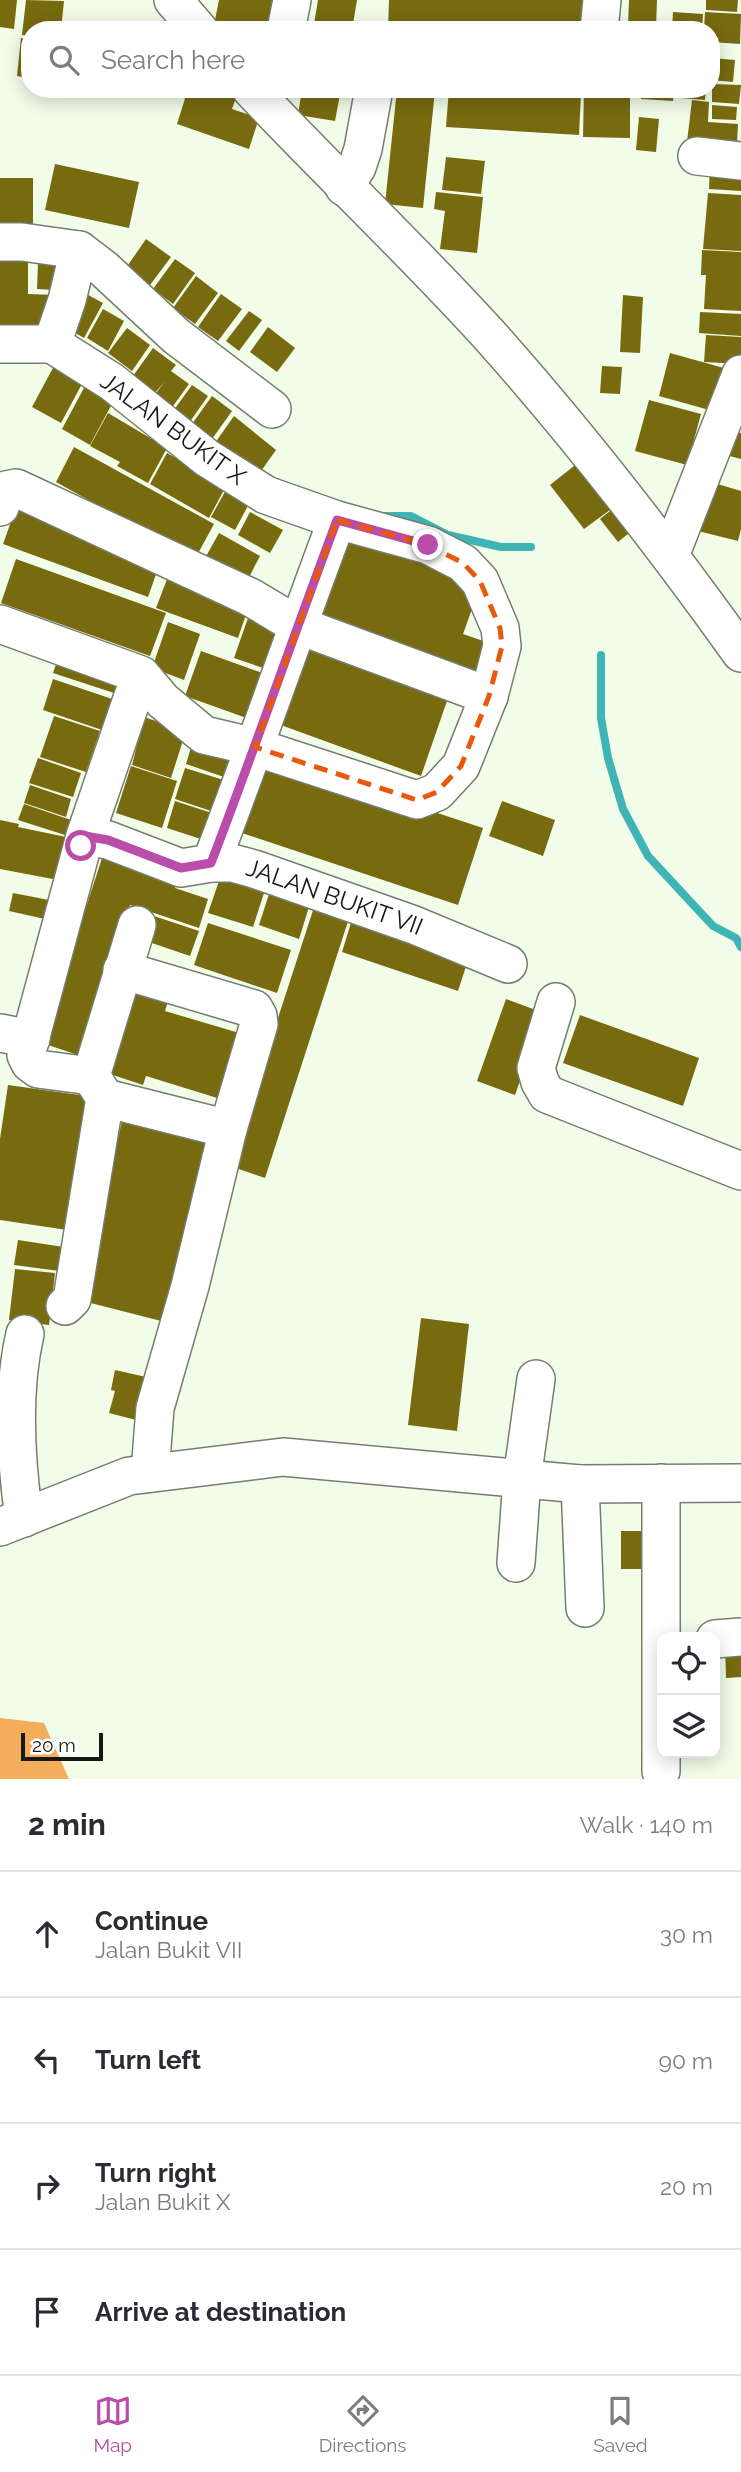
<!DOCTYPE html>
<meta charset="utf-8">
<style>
body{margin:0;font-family:Raleway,sans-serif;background:#f2f2f3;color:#2b2b33}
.controls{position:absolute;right:21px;bottom:21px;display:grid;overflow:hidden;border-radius:14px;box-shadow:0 4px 18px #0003}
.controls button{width:63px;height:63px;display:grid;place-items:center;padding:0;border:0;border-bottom:2px solid #e1e1e2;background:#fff;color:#2b2b33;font:35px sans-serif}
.scale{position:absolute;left:21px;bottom:18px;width:82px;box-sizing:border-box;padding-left:7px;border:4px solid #151912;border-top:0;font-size:19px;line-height:24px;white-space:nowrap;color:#151912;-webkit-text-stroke:5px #fff;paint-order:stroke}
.stop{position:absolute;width:21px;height:21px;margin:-16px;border:5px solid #ba4caa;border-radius:50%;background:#fff}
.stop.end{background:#ba4caa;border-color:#fff;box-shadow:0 2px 7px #0008}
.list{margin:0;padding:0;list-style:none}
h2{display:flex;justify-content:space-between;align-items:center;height:91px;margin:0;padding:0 28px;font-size:30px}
h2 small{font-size:23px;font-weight:400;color:#7c7c81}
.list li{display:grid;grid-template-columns:46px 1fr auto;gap:21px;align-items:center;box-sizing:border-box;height:126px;padding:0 28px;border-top:2px solid #e1e1e2}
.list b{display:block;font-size:26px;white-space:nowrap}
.list p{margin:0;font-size:23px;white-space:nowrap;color:#7c7c81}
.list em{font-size:23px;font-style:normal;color:#7c7c81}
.icon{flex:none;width:38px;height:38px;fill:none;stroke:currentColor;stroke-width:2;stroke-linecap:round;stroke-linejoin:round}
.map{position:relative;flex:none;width:741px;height:1779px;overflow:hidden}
.search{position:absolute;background:#fff;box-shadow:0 4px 18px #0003;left:21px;right:21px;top:21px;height:77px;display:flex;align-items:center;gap:18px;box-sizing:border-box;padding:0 24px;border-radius:28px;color:#7c7c81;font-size:26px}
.sheet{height:595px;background:#fff}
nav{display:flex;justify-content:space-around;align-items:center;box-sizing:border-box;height:98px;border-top:2px solid #e1e1e2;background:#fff;font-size:19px;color:#7c7c81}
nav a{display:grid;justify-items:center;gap:4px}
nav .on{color:#ba4caa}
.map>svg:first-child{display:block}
.forest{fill:#f4ad5a}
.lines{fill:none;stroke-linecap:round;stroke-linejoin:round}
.stream{stroke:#3eb5b4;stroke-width:8}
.building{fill:#786a0f}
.minor-casing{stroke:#757e6e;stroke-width:40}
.minor{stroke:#fff;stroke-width:37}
.route{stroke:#ba4caa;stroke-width:9}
.marked{fill:none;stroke:#e8590c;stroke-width:5;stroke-dasharray:14 9;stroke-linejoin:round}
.labels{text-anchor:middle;stroke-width:5;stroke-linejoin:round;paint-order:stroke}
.street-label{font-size:24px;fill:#151912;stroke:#fff}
</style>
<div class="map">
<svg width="741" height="1779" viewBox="0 0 741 1779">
<rect width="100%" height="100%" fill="#f1fce9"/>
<path class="forest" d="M0,1718l44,5 25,56h-69z"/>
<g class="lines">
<g class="stream">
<path d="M382,516h29l37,19 53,12h30"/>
<path d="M601,655v63l7,40 15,51 25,47 65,70 23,12 5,9"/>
</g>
</g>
<g class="building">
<path d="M0,0h17l-3,29 -14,-2z"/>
<path d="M26,0l38,1 -3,29h-31v6l-8,-1z"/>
<path d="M219,0h58l-6,30h-58z"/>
<path d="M318,0h39l-5,30h-39z"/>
<path d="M389,0h195l-1,30h-195z"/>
<path d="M629,0h28l-1,28 -28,-2z"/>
<path d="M706,0h32l-1,12 -31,-2z"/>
<path d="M673,12l30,2 -1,16h-30z"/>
<path d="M705,12l36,2 -1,30 -29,-2v-12h-7z"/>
<path d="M21,38l9,1v39l-13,-2z"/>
<path d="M711,58l24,2 -2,22 -22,-2z"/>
<path d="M712,84l29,1 -2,19 -27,-2z"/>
<path d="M188,89h32l17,6 -5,14 27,9 -10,31 -72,-25z"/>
<path d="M302,89h39l-6,32 -37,-6z"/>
<path d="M397,89l38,1 -12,118 -38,-4z"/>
<path d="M449,89h76l56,4 -2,42 -133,-8z"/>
<path d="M584,89h46v49l-47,-1z"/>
<path d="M641,89h33l-1,12 -32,-2z"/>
<path d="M681,89h25l-1,11 -25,-2z"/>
<path d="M692,100l17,2 -1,20 30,2 -1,20 -50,-2z"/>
<path d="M712,105l25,2 -1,13 -24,-1z"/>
<path d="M639,117l20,2 -3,33 -20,-2z"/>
<path d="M446,157l39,4 -4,33 -39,-4z"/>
<path d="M710,162l31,2v27l-32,-2z"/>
<path d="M55,164l84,18 -10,46 -84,-18z"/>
<rect x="0" y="178" width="33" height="47"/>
<path d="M436,192l47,5 -6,56 -37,-4 5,-38 -11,-2z"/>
<path d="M708,193l33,2v56l-38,-2z"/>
<path d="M146,239l25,18 -21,28 -24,-17z"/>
<path d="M702,250l39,2v59l-37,-2 2,-34h-5z"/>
<path d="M0,259l28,2v33l27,1 -2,35 -53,-6z"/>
<path d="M175,259l20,14 -22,31 -20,-15z"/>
<path d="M38,262l19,1 -2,27 -18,-1z"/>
<path d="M196,276l22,17 -23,31 -22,-16z"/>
<path d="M79,290l24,13 -19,35 -24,-14z"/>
<path d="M221,294l21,15 -24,32 -20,-14z"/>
<path d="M623,295l20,2 -3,56 -20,-1z"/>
<path d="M103,309l21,12 -16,30 -21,-13z"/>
<path d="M249,311l13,9 -23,31 -13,-10z"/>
<path d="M700,312l41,2v22l-42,-3z"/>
<path d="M268,327l27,21 -18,24 -27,-20z"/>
<path d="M127,328l23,17 -18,26 -24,-18z"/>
<path d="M706,335l35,2v27l-37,-2z"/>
<path d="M153,348l23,17 -5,6 18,13 -21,29 -17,-13 14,-19 -15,18 -22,-16z"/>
<path d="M670,353l61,17 -11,43 -61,-17z"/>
<path d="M54,366l29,16 -22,41 -29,-16z"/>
<path d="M602,366l20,1 -2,27 -20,-1z"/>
<path d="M192,385l16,11 -24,34 -16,-12z"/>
<path d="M85,386l28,16 -23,43 -28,-16z"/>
<path d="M212,396l20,15 -25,35 -20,-15z"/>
<path d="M649,400l52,14 -14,51 -52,-14z"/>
<path d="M108,413l59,35 -19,35 -31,-17 3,-4 -30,-16z"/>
<path d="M234,416l42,34 -22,31 -44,-31z"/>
<path d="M728,430l13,3v26l-19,-5z"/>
<path d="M74,447l140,77 -19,35 -139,-77z"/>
<path d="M167,453l59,33 -17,32 -59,-34z"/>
<path d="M579,462l35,45 -30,22 -34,-44z"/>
<path d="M711,482l30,9v38l-3,12 -40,-10z"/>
<path d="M226,490l24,12 -15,28 -24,-13z"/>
<path d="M615,507l19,22 -16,13 -18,-23z"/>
<path d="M16,508l145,52 -13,37 -145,-53z"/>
<path d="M250,512l33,18 -13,23 -32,-18z"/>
<path d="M335,532l146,52 -18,50 29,10 -15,39 -174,-62z"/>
<path d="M219,533l41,23 -14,27 -42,-23z"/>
<path d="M16,559l150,54 -16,43 -149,-53z"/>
<path d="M169,574l81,29 -12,35 -82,-30z"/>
<path d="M248,618l29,11 -14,39 -29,-10z"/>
<path d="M168,622l32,12 -16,46 -32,-12z"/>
<path d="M294,643l154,55 -27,78 -154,-56z"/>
<path d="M61,650l60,20 -7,23 -61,-20z"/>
<path d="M201,651l67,24 -16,45 -67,-24z"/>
<path d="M53,679l62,21 -10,31 -62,-21z"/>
<path d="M54,716l46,15 -14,41 -46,-15z"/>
<path d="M144,717l42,14 -15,47 -39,-13z"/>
<path d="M195,734l42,13 -10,31 -41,-14z"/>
<path d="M258,754l225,74 -25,77 -225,-75z"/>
<path d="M38,758l43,15 -8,24 -44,-14z"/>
<path d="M131,766l46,15 -15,47 -46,-15z"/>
<path d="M185,768l45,14 -10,32 -45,-15z"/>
<path d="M30,785l41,14 -5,18 -42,-14z"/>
<path d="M175,801l43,14 -8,27 -43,-14z"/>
<path d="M502,801l53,19 -12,36 -54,-20z"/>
<path d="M24,804l47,16 -6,15 -47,-15z"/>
<path d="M0,820l19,4 -1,3 48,10 -8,43 -58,-11z"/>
<path d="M104,852l74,25 -3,11 33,11 -9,29 -69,-23 -49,151 -39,-13z"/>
<path d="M220,878l44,15 -11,34 -45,-14z"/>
<path d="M13,893l36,7 -4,19 -36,-8z"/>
<path d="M269,894l40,13 -10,32 -40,-14z"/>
<path d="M316,901l35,11 -86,266 -35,-12z"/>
<path d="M354,913l117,38 -13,40 -116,-39z"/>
<path d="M151,915l48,16 -9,25 -47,-16z"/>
<path d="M208,923l83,27 -14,43 -83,-28z"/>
<path d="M130,986l39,12 -4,13 81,24 -19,66 -81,-25 -3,9 -39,-13z"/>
<path d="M506,999l38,14 -29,82 -38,-14z"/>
<path d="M580,1015l119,43 -16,48 -120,-43z"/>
<path d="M8,1085l86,12 -20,134 -74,-11v-81z"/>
<path d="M124,1113l91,23 -46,187 -90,-23z"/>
<path d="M18,1240l52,8 -3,24 -53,-7z"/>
<path d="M15,1269l40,4 -6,52 -40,-5z"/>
<path d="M421,1318l48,6 -12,107 -49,-6z"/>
<path d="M115,1370l31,7 -10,43 -27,-7 6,-22 -4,-1z"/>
<rect x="621" y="1531" width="32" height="38"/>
<path d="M741,1646v31l-15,1 -1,-31z"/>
</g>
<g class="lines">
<defs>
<g id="minor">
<path d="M173,0l26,30"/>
<path d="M286,30l6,-30"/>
<path d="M599,30l3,-30"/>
<path d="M251,89c79,84 163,163 240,248 89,100 172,207 250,316"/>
<path d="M697,156l44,5"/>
<path d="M344,187l13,-20 6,-18 11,-60"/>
<path d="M0,242h22l57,8 25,19 72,67 96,73"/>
<path d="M0,344h52"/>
<path d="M52,344l15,-44 12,-50"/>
<path d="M0,507l6,-17 10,-2 234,109 47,28 192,71"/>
<path d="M670,556l71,-182"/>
<path d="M0,624l141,51 22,26 41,34 51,12 162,53 20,-8 24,-26 28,-70 13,-50 -2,-18 -20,-47 -17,-18 -35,-18 -91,-25 -71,-25 -59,-37 -95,-76 -60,-38"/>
<path d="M85,836l48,-140"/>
<path d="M211,863c44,-114 83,-229 126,-343"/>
<path d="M137,925l-46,151 14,22 123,31"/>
<path d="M122,970l132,39 4,7 1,8 -31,105 -38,157 -35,122 -5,65"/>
<path d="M556,1002l-20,66 4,14 7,12 194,77"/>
<path d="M0,1033l31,6"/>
<path id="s1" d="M91,1076l-53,-7 -8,-6 -4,-8 59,-219 23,4 73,28 30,-5h21l22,6 160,56 94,39"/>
<path d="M65,1306l7,-7 33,-201"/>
<path d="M661,1483v288"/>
<path d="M580,1484l5,124"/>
<path d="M24,1518c-8,-57 -12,-128 1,-184"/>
<path d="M0,1527l129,-51 154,-19 297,27 161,-1"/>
<path d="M516,1563l6,-84 14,-100"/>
<path d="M715,1639l26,-2"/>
</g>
</defs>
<use href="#minor" class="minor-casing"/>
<use href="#minor" class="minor"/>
</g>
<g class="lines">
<path class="route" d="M81,846l4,-10 23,4 73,28 30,-5c44,-114 83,-229 126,-343l91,25"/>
</g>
<path class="marked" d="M337,520l91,25 35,18 17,18 20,47 2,18 -13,50 -28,70 -24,26 -20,8 -162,-53z"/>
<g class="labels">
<g class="street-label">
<text transform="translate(173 429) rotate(36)" y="8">JALAN BUKIT X</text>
<text dy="8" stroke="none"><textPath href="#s1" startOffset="560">JALAN BUKIT VII</textPath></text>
</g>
</g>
</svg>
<div class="controls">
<button><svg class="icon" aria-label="locate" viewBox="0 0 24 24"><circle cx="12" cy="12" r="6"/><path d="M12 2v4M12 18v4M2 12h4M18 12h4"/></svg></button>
<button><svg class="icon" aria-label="layers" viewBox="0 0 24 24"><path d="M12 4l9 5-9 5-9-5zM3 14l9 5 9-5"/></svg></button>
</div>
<div class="scale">20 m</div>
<div class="stop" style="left:81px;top:846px"></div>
<div class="stop end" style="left:428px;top:545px"></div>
<div class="search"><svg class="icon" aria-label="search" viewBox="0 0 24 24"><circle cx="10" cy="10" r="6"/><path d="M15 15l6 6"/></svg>Search here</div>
</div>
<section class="sheet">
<h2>2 min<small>Walk · 140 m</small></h2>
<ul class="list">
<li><svg class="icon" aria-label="ahead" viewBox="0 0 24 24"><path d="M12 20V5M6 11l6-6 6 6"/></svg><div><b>Continue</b><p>Jalan Bukit VII</p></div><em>30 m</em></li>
<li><svg class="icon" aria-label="left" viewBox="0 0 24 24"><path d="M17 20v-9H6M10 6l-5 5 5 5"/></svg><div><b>Turn left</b></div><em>90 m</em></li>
<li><svg class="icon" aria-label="right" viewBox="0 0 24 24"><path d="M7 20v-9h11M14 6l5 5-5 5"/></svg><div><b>Turn right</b><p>Jalan Bukit X</p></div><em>20 m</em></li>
<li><svg class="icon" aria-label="arrive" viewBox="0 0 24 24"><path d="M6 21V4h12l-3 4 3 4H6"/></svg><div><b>Arrive at destination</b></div></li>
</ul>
</section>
<nav>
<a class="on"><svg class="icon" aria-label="map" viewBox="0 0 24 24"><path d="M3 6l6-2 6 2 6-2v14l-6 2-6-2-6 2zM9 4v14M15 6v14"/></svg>Map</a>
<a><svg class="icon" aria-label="directions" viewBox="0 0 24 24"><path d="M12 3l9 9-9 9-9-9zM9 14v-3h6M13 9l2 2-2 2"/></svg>Directions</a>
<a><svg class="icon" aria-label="saved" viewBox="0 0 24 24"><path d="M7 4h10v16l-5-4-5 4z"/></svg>Saved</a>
</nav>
